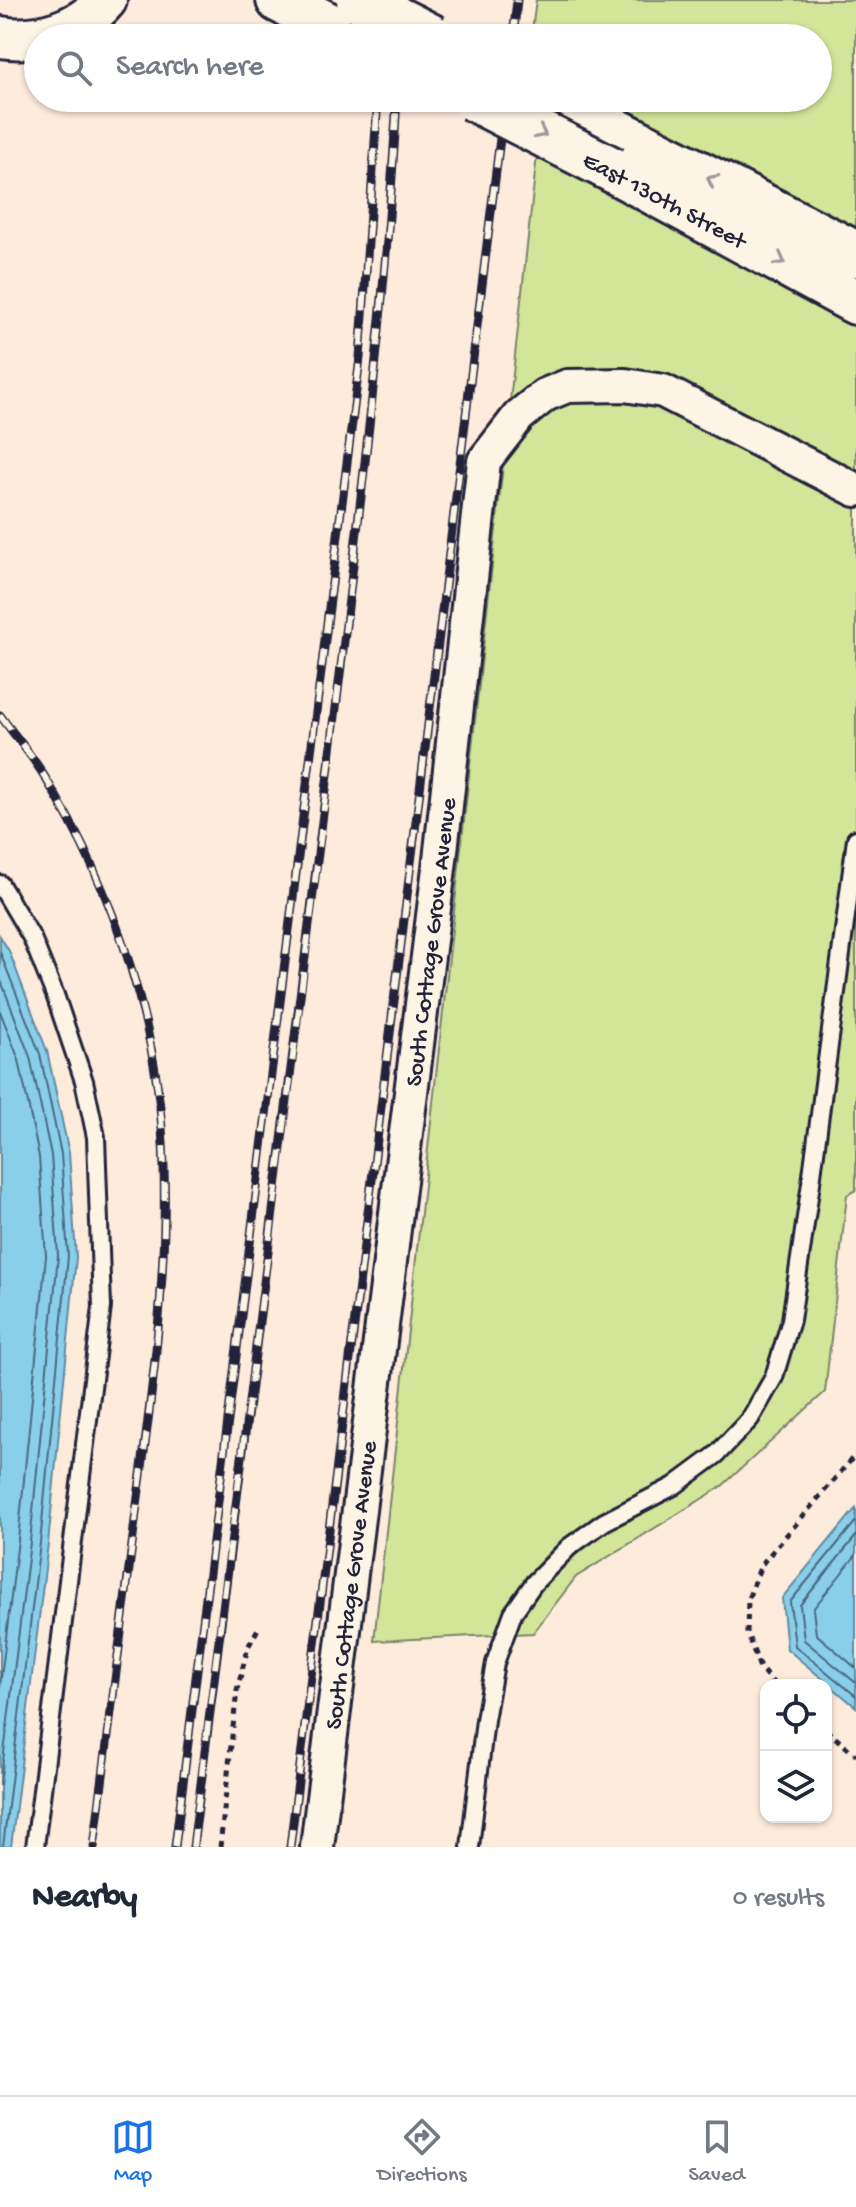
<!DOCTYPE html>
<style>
body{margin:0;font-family:"Gochi Hand",sans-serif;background:#f2f2f3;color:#1f2937}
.controls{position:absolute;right:24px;bottom:24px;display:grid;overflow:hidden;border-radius:16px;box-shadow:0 2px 6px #0004}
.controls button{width:72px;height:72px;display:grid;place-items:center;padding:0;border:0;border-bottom:2px solid #e0e1e3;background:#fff;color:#1f2937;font:40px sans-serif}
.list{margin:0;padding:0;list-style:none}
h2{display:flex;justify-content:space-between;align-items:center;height:104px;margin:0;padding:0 32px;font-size:34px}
h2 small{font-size:26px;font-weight:400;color:#747a83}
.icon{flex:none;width:44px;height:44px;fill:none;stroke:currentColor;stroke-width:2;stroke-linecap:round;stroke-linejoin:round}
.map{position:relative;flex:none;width:856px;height:1847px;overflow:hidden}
.search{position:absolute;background:#fff;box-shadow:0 2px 6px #0004;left:24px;right:24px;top:24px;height:88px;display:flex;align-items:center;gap:20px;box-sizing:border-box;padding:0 28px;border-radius:44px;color:#747a83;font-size:30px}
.sheet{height:248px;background:#fff}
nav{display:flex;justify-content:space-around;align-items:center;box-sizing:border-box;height:112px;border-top:2px solid #e0e1e3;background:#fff;font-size:22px;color:#747a83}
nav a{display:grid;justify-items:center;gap:4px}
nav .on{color:#1a73e8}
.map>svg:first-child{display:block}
.green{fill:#d3e599;stroke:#7a846a;stroke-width:2}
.water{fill:#89cfea;stroke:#608aa4;stroke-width:2}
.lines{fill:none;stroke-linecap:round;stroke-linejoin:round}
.shore{stroke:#4b6781;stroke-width:2}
.service-casing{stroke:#22223b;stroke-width:22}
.minor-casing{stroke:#22223b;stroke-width:38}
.tertiary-casing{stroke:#22223b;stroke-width:46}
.secondary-casing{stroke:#22223b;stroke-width:50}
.path{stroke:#22223b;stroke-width:5;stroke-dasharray:6 6;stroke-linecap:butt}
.service{stroke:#fcf5e5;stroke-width:16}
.minor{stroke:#fcf5e5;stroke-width:32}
.tertiary{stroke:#fcf5e5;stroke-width:40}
.secondary{stroke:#fcf5e5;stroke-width:44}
.rail-casing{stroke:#22223b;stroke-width:9}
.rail{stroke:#fcf5e5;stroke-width:6;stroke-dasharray:18;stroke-linecap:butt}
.secondary-bridge-casing{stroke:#22223b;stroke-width:50;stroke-linecap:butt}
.secondary-bridge{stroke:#fcf5e5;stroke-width:44}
.oneway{stroke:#9a9698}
.labels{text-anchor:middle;stroke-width:8;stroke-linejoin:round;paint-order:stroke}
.street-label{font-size:24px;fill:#22223b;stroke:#fcf5e5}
</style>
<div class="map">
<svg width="856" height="1847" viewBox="0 0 856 1847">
<rect width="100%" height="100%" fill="#fdebdc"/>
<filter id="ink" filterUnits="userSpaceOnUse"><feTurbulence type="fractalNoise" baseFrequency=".0125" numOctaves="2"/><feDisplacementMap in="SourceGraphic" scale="16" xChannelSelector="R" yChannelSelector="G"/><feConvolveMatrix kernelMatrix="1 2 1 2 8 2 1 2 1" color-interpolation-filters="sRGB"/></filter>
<g filter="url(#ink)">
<g class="green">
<path d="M536,0h320v229l-169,-84 -88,-47h219v-60h-287z"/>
<path d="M537,155l319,166v869l-9,5 -22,197 -104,95 -145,90 -43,56 -159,8z"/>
</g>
<g class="water">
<path d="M0,936l9,15 38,100 22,102 7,104 -28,287 -37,303h-11z"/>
<path d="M856,1508v199l-69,-58 -5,-51z"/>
</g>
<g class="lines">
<g class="shore">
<path d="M0,952l40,102 21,100 7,102 -28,287 -37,304"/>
<path d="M0,978l30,79 21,98 7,101 -28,286 -30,243"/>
<path d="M0,1011l19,49 20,97 7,99 -28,284 -18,146"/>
<path d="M856,1521l-66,81 5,44 61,50"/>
<path d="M856,1536l-56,69 4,35 52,43"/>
<path d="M856,1555l-43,54 3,25 40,34"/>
</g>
<defs>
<g id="service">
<path d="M0,884l32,54 23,57 29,86 12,56 6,170 -67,540"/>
<path d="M470,1847l15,-127 10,-57 18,-50 21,-30 35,-36 35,-25 70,-36 42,-31 34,-36 24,-42 17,-57 20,-137 45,-344"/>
</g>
<g id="minor">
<path id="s1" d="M317,1847l123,-987 44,-399 35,-45 26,-21 22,-9 58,-1 38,6 193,99"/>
</g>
<path id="tertiary" d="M0,37c38,6 81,-7 106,-37"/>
<g id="secondary">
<path d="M279,0l75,38"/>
<path d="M552,98l304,156"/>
<path d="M613,170l243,132"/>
</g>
</defs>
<use href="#service" class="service-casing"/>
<use href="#minor" class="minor-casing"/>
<use href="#tertiary" class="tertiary-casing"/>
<use href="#secondary" class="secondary-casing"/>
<g class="path">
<path d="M775,1685l-15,-17 -13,-35 1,-34 13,-34 95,-111"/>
<path d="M826,1730l30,25"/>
<path d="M220,1847l17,-157 11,-43 11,-20"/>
</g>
<use href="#service" class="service"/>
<use href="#minor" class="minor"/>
<use href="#tertiary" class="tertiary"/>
<use href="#secondary" class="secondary"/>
<defs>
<g id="rail">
<path d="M379,38v-38"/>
<path d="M397,38v-38"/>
<path d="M513,38l4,-38"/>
<path d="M0,715c14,20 30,38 43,59 72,117 118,256 121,394 3,113 -12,226 -27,337 -14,114 -29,228 -43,342"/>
<path d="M175,1847l185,-1489 18,-260"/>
<path d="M193,1847c44,-363 93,-726 137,-1089 26,-220 55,-439 67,-660"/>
<path d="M290,1847l215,-1749"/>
</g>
</defs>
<use href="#rail" class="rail-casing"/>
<use href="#rail" class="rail"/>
<defs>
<g id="secondary-bridge">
<path d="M359,0l75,38"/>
<path d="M472,98l141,72"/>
</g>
</defs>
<use href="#secondary-bridge" class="secondary-bridge-casing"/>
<use href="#secondary-bridge" class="secondary-bridge"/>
</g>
<defs><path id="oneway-chevron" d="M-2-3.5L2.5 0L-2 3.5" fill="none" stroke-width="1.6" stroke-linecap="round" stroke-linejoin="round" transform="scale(2)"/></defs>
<g class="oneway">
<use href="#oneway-chevron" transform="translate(541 133) rotate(27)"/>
<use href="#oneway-chevron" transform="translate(712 180) rotate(-153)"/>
<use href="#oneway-chevron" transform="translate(780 260) rotate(28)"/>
</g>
</g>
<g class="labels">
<g class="street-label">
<text transform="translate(665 199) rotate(28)" y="8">East 130th Street</text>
<text dy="8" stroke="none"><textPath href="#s1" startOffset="912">South Cottage Grove Avenue</textPath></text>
<text dy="8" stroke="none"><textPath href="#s1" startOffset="264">South Cottage Grove Avenue</textPath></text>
</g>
</g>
</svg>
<div class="controls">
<button><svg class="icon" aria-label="locate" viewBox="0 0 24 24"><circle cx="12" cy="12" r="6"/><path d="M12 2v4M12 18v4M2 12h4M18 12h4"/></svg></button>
<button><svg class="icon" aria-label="layers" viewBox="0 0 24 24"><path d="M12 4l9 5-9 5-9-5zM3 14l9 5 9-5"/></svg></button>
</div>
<div class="search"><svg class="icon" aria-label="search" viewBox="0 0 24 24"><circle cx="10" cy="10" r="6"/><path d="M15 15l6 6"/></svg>Search here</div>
</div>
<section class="sheet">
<h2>Nearby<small>0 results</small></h2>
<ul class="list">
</ul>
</section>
<nav>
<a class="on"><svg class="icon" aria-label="map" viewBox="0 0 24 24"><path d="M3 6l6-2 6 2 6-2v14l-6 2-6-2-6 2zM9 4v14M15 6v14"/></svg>Map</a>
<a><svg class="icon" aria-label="directions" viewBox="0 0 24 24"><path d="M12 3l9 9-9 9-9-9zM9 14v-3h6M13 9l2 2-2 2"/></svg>Directions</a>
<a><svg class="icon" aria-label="saved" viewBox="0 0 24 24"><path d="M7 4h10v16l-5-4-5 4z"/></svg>Saved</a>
</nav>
